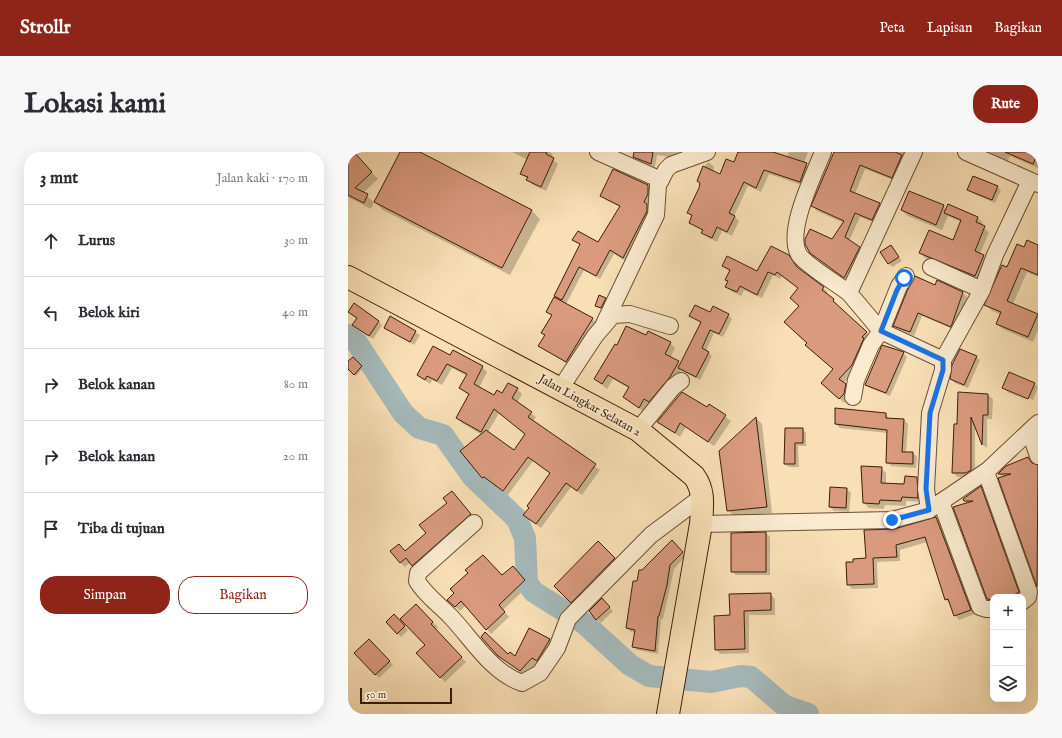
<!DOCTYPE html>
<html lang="id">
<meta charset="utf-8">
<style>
body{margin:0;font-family:"IM FELL English",serif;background:#f7f7f7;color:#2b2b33}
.controls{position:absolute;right:12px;bottom:12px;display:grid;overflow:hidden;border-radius:8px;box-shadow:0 4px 16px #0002}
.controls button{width:36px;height:36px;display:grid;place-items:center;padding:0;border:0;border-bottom:1px solid #e1e1e2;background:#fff;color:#2b2b33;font:20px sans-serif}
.scale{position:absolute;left:12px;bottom:10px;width:92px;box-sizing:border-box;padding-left:4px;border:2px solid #3c1d08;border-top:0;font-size:11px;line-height:14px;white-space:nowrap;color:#3c1d08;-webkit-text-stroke:3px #faeacf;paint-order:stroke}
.stop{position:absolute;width:12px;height:12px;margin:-9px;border:3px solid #1a73e8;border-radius:50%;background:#fff}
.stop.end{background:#1a73e8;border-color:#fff;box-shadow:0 1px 4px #0008}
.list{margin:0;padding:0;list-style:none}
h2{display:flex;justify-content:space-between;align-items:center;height:52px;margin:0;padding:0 16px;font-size:17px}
h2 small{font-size:13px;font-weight:400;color:#7c7c81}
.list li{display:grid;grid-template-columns:26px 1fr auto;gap:12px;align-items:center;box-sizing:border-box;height:72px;padding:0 16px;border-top:1px solid #e1e1e2}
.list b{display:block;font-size:15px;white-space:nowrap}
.list em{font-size:13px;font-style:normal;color:#7c7c81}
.actions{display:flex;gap:8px;padding:12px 16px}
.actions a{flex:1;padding:9px 0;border:1px solid #8f2418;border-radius:16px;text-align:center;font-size:14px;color:#8f2418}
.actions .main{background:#8f2418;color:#fff}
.icon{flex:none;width:22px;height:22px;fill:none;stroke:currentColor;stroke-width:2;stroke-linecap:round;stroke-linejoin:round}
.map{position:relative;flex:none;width:690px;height:562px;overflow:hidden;border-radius:16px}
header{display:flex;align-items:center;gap:24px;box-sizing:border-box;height:56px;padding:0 20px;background:#8f2418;color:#fff}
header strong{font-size:19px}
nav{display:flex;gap:22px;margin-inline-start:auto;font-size:14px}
.intro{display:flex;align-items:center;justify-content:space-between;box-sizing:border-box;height:96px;padding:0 24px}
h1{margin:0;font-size:28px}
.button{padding:10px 18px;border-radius:16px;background:#8f2418;color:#fff;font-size:14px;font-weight:700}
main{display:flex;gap:24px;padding:0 24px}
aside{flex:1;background:#fff;border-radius:16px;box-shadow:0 4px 16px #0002}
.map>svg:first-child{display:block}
.shadow{fill:#0003;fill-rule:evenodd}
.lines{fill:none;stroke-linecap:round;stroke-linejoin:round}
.river{stroke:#a4b9ba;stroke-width:22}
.building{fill:#d99a7e;stroke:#3c1d08}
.minor-casing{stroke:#6b4e33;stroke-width:18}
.highway-casing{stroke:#3c1d08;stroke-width:24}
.minor{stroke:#faeacf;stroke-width:16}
.highway{stroke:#f8dfb5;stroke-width:22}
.route{stroke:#1a73e8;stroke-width:5}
.labels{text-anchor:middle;stroke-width:4;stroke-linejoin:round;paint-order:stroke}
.street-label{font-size:12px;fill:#3c1d08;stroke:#faeacf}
</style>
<header>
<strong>Strollr</strong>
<nav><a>Peta</a><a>Lapisan</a><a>Bagikan</a></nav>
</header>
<div class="intro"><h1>Lokasi kami</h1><a class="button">Rute</a></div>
<main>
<aside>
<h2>3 mnt<small>Jalan kaki · 170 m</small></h2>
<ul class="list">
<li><svg class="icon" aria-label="ahead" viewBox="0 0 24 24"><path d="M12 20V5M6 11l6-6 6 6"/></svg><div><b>Lurus</b></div><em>30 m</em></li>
<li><svg class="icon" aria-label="left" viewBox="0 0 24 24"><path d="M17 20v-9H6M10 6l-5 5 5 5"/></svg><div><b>Belok kiri</b></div><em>40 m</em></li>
<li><svg class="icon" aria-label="right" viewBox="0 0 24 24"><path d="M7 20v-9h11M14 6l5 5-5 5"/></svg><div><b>Belok kanan</b></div><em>80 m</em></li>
<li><svg class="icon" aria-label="right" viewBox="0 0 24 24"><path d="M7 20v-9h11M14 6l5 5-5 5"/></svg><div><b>Belok kanan</b></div><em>20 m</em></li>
<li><svg class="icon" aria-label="arrive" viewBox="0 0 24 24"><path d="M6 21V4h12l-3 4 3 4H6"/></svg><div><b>Tiba di tujuan</b></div></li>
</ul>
<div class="actions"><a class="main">Simpan</a><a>Bagikan</a></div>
</aside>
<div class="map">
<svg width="690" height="562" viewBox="0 0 690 562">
<rect width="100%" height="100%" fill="#f8dfb5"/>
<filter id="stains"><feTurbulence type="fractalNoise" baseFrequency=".005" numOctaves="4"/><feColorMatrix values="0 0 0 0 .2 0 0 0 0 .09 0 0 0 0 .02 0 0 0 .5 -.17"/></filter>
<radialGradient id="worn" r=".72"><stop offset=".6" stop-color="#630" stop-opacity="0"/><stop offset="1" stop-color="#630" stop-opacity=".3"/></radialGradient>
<g class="shadow">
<path d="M2,0h2l26,27 -15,14 11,9 -3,7 -23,-12v-43z"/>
<path d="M53,0h17l114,59 8,8 -30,56 -127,-65 -8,-8z"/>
<path d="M164,0h38l3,3 -2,3 7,6 -12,27 -13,-6 -12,-12 7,-13z"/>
<path d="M287,0h51l-9,6 -20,-3 -2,12 -17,-6 -4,-4z"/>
<path d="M391,0h31l17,6 2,-6h19l-4,11 7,6 -6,17 -36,-12 -8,18 -13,-6 -14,30 5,5 -7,15 -10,-5 -5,11 -10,-5 -4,-6 -13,-9 3,-5 -5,-4 13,-28 -3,-4 8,-17 3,-2 5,5 -3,27 24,-30z"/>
<path d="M487,0h75l-14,29 -31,-12 -10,25 24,10 4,4 -6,16 -17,-7 -11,24 15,11 -15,29 -28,-19 -12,-12 24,-10 11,-17 -27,-12 -4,-5z"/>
<path d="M640,0h50v16l-28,-12 -3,6z"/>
<path d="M300,34l4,4v8l-4,8 3,3 -24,53 -13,-8 -14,25 -16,-9 -18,34 26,15 5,4 -26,43 -31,-20 6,-10 -4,-3 10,-17 -4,-4 13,-11 -6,-6 26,-50 -7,-5 24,3 22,-36 -14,-7 -4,-4z"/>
<path d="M649,35l4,3 -6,13 -23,-10 -3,-4z"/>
<path d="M595,54l4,4 2,-4 29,12 5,5 -2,3 8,6 -9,22 8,6 -9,20 -54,-22 -5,-5 33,-12 8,-19 -13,-6 -6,14 -34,-14 -6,-6z"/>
<path d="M543,94l11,15 -10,6 -11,-14z"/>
<path d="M690,94v31l-11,-5 -14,32 25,12v14l-5,12 -30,-13 -6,-5 4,-9 -10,-5 -5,-5 21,-37z"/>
<path d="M441,104l11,14 23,18 5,4 -2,2 12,11 -1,1 34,31 -15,32 -13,15 7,6 -2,8 -4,5 -17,-16 8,-18 -27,-26 -8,-37 -1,-17 -17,-13 -2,3 -7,-4 -11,23 -18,-8 -3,6 -10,-5 -5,-5 4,-15 -7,-5 35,6z"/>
<path d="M590,130l25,11 4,4 -12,33 -33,-14 -8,20 -16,-7 -3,-4 41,-39z"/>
<path d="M257,147l2,1 -4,9 -7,-3z"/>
<path d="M1,160l30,10 3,3 -9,14 -16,-11v-9z"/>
<path d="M362,161l18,2 4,4 -9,18 -9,-4 -8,18 6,5 -12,24 -19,-10 -6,12 -31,30 -20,-15 6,-8 -17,-10 -6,10 -12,-10 22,-33 29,-9 24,6 5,5 -5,10 11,7 21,-41 -12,-8z"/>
<path d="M43,166l29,17 -6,10 -29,-17z"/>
<path d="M555,201l4,4 -17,39 -20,-8 -4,-3z"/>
<path d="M103,204l31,11 5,5 -8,16 16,8 22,-7 5,5 -5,9 19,14 -3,4 67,49 -18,25 -11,-8 -30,41 -12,-9 1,-11 21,-34 -18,-13 -25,34 -19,-14 -2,1 -4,-4 -1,-43 -20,-12 -5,-5 13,-22 -10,-8 7,-12 -15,-8 -10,17 -10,-5 -2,4 -12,-9zM151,261l27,22 -12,16 -26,-19z"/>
<path d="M628,205l4,3 -12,28 -13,-5 -4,-4z"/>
<path d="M5,206l10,10 -7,8 -8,-8v-5z"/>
<path d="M686,232l4,3 -5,13 -26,-11v2l-4,-3z"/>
<path d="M659,239l25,11 -25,-10z"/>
<path d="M640,243l5,4 -1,20h-5v29l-4,-3 -8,-20v50l-4,3 -13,-1 -5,-4 5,-48z"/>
<path d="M362,253l21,16 -17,25 -28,-19 -6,10 -22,-15 49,-13z"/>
<path d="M538,262l3,5 15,1 4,4 -2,29h7l4,4 -1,11 -25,-2 -4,-4 1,-29 -48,-5 -4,-4z"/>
<path d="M408,266l6,6 10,89 -38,3 -6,-6 -8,-58z"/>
<path d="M438,277h16l4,4v13h-8l1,21h-10l-4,-3z"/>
<path d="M680,306l6,7 4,1v120l-38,-107 3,-1 -4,-4z"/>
<path d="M533,316l5,5v11l19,1 12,-7 5,5v19l-16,-1v5l-21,-1 -1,4 -15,-1 -5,-5z"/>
<path d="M633,336l3,3 38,105 -2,1h-27v6l-5,-4 -20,-95 -4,-4z"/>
<path d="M499,337l4,4 -2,19 -15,-1 -4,-4z"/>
<path d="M108,345l19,22 -58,51 -6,-8 -6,5 -5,-5 5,-10 22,-19z"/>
<path d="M588,366l4,4 35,92 -16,6 -4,-5 -5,-11 -4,-5 -19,-57 -27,8v11l-23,1 1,26 -26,1 -4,-5 6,-21 13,-4 27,-29z"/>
<path d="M418,381l4,4v38h-34l-4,-4z"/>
<path d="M250,390l24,24 -43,44 -24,-24z"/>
<path d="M324,390l14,14 -12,13 -11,50h-2l-3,35 -21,-4 -4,-3 2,-14 -4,-1 -4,-4 11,-45 5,-12z"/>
<path d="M169,420l12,13 -26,25 6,7 -18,17 -25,-29 -6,6 -12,-11z"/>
<path d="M422,442l5,5v16h-26v38l-29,1 -4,-5 15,-33z"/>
<path d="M254,448l11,11 -12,12 -11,-11z"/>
<path d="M68,453l22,22 -3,3 31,32 -21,20 -27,-29 8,-8z"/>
<path d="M46,463l14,15 -7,7 -14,-15z"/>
<path d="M181,477l21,10 5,5 -13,21 -5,-2 -12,13 -26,-21h9l7,3z"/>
<path d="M21,489l24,24 -14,13 -23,-25z"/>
</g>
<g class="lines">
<path class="river" d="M0,183l9,8 46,70 16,15 24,7 29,41 45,43 8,19 2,45 7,9 51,32 45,41 19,11 62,6 30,-6 10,1 34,29 23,8"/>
</g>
<g class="building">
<path d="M0,0h6l18,20 -17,16 13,6 -4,9 -16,-8z"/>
<path d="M52,0h20l112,58 -30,58 -128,-66z"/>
<path d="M182,0h17l-1,2 8,4 -13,29 -15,-7 2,-3 -8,-3z"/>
<path d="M286,0h19l-2,12 -18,-7z"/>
<path d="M390,0h35l34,11 -7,19 -36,-12 -8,18 -12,-6 -15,31 6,3 -8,16 -10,-5 -5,11 -11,-5 2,-3 -14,-7 3,-8 -5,-2 12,-25 1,-5 -3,-2 6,-15 17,8 6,-15 8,3z"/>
<path d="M486,0h61l7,3 -10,23 -32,-13 -10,26 30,12 -8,17 -17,-7 -10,24 15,10 -16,31 -34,-25 -5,-9v-5l5,-10 22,10 12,-18 -33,-15z"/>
<path d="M657,0h33v1l-5,11z"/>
<path d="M265,17l35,16v9l-4,8 3,2v7l-24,47 -13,-8 -14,26 -17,-9 -17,33 -8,-4 26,-52 -8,-4 6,-9 20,11 22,-36 -20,-10z"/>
<path d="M625,24l25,10 -6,14 -25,-10z"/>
<path d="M561,39l35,14 -8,20 -35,-15z"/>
<path d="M600,52l30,13 -2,5 9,4 -10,25 9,4 -9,21 -56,-23 10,-23 24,10 8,-20 -17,-7z"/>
<path d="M679,88l11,5v30l-17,-7 -14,33 31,13 -10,23 -32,-13 5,-12 -17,-7 18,-40 5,2 10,-23 7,3z"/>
<path d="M543,93l8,12 -11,7 -8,-12z"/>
<path d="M423,94l18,9 8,12 27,20 -2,3 12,9 -1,2 34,31 -5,5 2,1 -12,27 -13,14 7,5 -2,10 -5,5 -18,-16 12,-14 -28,-24 2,-2 -23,-21 15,-16 -9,-8 8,-10 -21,-16 -2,3 -7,-3 -11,23 -17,-9 -3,6 -12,-5 3,-6 -3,-1 5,-10 -8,-4 5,-10 30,15z"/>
<path d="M567,124l20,9 2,-5 26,12 -12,35 -33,-14 -8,19 -17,-6 14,-35z"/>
<path d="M251,143l7,3 -5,10 -6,-2z"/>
<path d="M206,145l39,21 -27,44 -28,-16 7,-11 -4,-2 11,-18 -6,-3z"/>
<path d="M6,151l25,18 -10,15 -17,-11 5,-7 -9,-6z"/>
<path d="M347,153l15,7 3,-6 16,8 -10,20 -9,-4 -8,18 7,4 -13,25 -18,-9 23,-46 -12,-6z"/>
<path d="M42,164l26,15 -6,11 -26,-14z"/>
<path d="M278,174l20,9 2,-4 23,11 -6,12 14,7 -9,16 -21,25 -5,-3 -5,9 -16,-11 6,-10 -21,-12 -6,9 -8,-5 21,-35 2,1z"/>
<path d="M534,193l22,7 -18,41 -21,-8z"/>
<path d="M85,194l17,9 3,-5 30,16 -9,18 20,11 3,-5 5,3 6,-10 10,5 -6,10 20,14 -4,5 68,47 -19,27 -11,-8 -30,41 -13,-9 6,-7 -2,-2 23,-33 -22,-16 -25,34 -19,-14 -2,1 -22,-27 26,-21 28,20 11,-16 -31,-25 -13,23 -25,-14 13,-24 -10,-6 8,-14 -20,-10 -10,17 -10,-5 -2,4 -8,-5z"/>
<path d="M612,197l17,7 -13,29 -14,-6 2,-14z"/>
<path d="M5,205l9,9 -8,9 -6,-6v-8z"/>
<path d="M661,220l26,11 -7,16 -26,-11z"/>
<path d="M334,240l25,15 2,-3 17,11 -18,27 -28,-19 -5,10 -18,-11z"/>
<path d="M610,240l30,2v21h-5l-1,30 -11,-28v53l-5,3h-14l2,-49h3z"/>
<path d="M487,256l51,5v5l18,1 -2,33h11v12l-27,-1 1,-33 -52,-6z"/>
<path d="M408,265l11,90 -40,4 -8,-60z"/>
<path d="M437,276h18v15h-8v21h-11z"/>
<path d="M680,305l4,6 6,2 -1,122 -39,-109 13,-4h-13l8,-8z"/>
<path d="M513,314l21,1 -1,16 23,1 1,-8 12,1 1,21 -16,-1 -1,4 -21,-1 -1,4 -16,-1z"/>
<path d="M633,334l38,106 -9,5h-17v3l-6,-1 -34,-92 20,-6h-9l-1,-2z"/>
<path d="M482,335l17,1 -1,20 -17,-1z"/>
<path d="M104,339l19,23 -59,52 -6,-8 -6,5 -10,-12 9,-7 6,7 21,-18 -7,-8 28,-22 -4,-5z"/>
<path d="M588,365l35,93 -17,6 -6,-17 -3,1 -20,-63 -29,8 1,12 -24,1 1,26 -27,1 -1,-23h7v-3l13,-1 -2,-28 30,-1z"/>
<path d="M418,380v40h-35v-39z"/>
<path d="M324,388l11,12 -13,13 -3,20 -8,31h-1l-3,35 -23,-4 3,-17 -9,-2 7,-47h4l2,-11h3z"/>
<path d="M250,389l17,17 -44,45 -17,-17z"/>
<path d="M135,403l19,20 11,-9 12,14 -26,25 6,7 -19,18 -25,-29 -6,6 -8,-7 7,-7 -4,-4 18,-16 -3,-3z"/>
<path d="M423,441v17l-27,1 1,38 -30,1 -1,-34 16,-1 -1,-21z"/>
<path d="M254,446l8,9 -14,13 -7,-9z"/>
<path d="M68,452l17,18 -2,2 31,33 -22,21 -24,-25 9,-8 -25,-26z"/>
<path d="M46,462l11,12 -8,8 -11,-12z"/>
<path d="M181,476l21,11 -13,22 -5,-3 -12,13 -22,-15 -17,-19 4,-5 23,22 2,-2 5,4z"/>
<path d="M21,487l21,22 -15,14 -21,-22z"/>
</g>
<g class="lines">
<defs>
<g id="minor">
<path d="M250,0l63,28"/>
<path d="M475,0c-9,23 -39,82 -23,104 8,10 37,28 49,37"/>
<path d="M566,0l-65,141 32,38 62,29v10l-13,43 -4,76 3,21"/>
<path d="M618,0l72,32"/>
<path d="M583,115l51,23 13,-35 35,-74"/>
<path d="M256,172l52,-109 2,-30 8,-15 5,-5 36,-13"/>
<path d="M595,208l39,-70"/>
<path d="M212,237l35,-53 18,-21 17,-1 40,12"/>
<path d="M505,245l3,-17 15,-35 10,-14 18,-45 7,-10"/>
<path d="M290,278l35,-43 8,-6"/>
<path d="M682,280l8,24"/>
<path d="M638,320l43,120 -1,5 -5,4"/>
<path d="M593,350l39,105 6,2h7"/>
<path d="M126,371l-56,50 -1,8c8,14 23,24 34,36 21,22 40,55 71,66l18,-10 17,-25 11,-29 83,-84 52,-39"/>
<path d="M353,372l191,-4 37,-10 59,-40 50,-47"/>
</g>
<path id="highway" d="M0,125l290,153 56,46c11,15 8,30 7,48l-33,190"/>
</defs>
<use href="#minor" class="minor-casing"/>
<use href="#highway" class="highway-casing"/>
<use href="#minor" class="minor"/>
<use href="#highway" class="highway"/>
</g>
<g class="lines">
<path class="route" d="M544,368l37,-10 -3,-21 4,-76 13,-43v-10l-62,-29 16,-41 7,-12"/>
</g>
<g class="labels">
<g class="street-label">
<text transform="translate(242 253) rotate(29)" y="4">Jalan Lingkar Selatan 2</text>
</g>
</g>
<rect width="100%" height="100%" filter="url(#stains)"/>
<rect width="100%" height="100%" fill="url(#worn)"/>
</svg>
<div class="controls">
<button>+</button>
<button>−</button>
<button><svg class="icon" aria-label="layers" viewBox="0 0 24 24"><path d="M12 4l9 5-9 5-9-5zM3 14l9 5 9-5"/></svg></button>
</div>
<div class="scale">50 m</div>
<div class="stop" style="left:556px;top:126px"></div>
<div class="stop end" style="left:544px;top:368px"></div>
</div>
</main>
